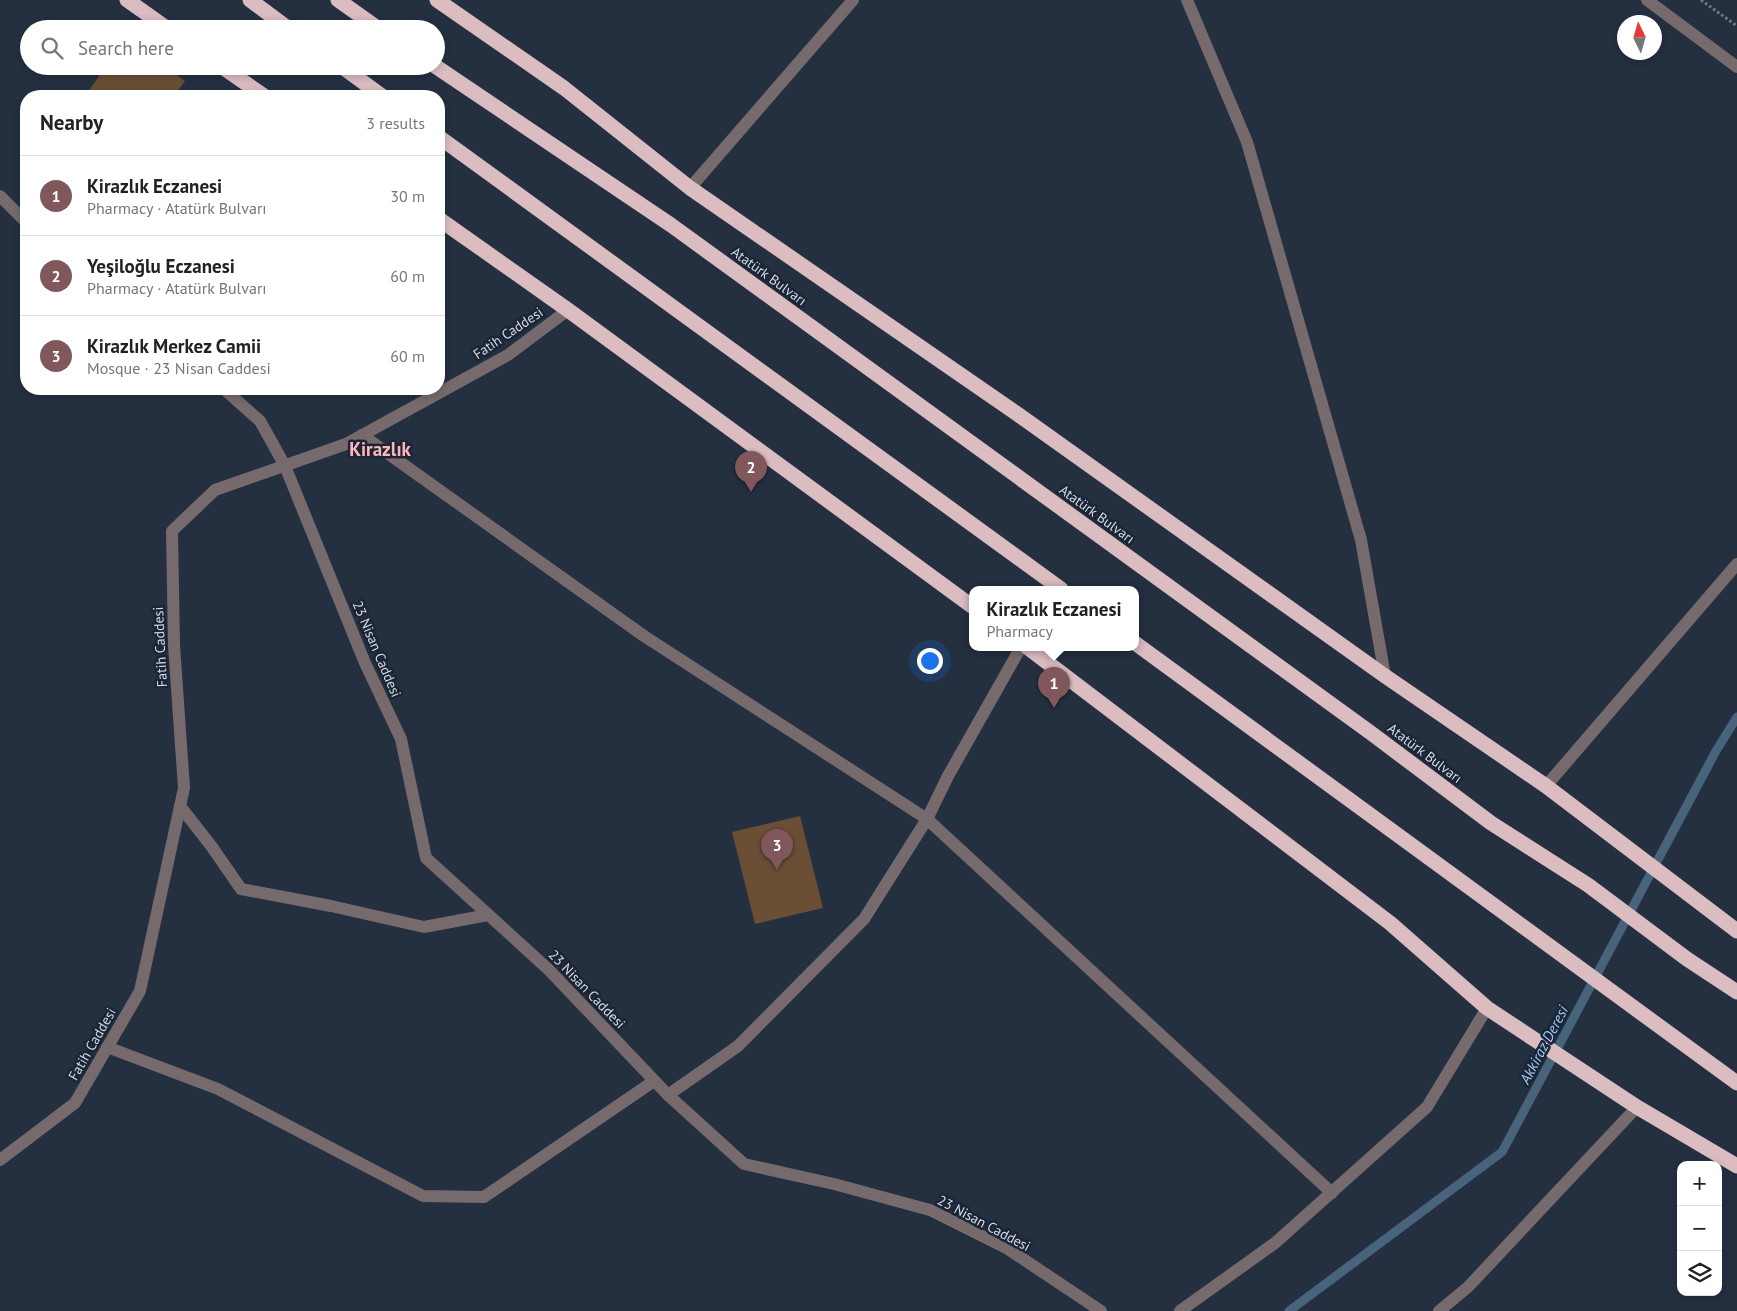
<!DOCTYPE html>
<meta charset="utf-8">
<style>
body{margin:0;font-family:"PT Sans",sans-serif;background:#f2f2f2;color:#222}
.controls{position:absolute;right:15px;bottom:15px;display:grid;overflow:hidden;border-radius:10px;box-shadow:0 2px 8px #0003}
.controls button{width:45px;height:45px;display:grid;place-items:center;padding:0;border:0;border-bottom:1px solid #e0e0e0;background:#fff;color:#222;font:25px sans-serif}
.compass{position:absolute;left:1617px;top:15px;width:45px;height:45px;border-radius:50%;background:#fff;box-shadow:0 2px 8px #0003;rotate:355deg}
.you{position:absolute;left:929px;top:660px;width:18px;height:18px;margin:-12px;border:4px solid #fff;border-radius:50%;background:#1a73e8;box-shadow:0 0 0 8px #1a73e833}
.badge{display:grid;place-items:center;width:32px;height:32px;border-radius:50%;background:#80585c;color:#fff;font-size:16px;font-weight:700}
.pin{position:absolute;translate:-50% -41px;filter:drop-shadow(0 1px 2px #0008)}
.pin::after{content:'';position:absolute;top:26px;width:18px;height:15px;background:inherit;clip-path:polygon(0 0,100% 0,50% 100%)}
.popup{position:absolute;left:969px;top:586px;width:170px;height:65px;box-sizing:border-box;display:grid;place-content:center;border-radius:10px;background:#fff;filter:drop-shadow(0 1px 4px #0005);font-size:16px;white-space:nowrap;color:#767676}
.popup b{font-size:19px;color:#222}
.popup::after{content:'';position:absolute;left:50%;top:100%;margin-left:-10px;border:10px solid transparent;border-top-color:#fff}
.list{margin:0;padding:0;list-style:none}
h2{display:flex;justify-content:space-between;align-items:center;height:65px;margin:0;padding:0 20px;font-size:21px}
h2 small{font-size:16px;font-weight:400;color:#767676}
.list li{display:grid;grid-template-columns:32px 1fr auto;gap:15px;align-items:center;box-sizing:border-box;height:80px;padding:0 20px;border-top:1px solid #e0e0e0}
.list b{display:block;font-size:19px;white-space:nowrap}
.list p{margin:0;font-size:16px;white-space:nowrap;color:#767676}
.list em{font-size:16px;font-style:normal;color:#767676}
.icon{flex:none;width:28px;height:28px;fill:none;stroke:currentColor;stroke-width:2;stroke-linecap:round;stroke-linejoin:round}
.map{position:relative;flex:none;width:1737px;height:1311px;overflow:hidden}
.search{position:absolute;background:#fff;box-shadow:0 2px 8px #0003;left:20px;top:20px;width:425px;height:55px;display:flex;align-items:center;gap:12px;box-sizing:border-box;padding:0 18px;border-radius:28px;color:#767676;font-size:19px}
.panel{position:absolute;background:#fff;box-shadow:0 2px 8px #0003;left:20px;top:90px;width:425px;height:305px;border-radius:20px}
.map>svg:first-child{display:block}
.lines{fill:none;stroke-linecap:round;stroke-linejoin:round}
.stream{stroke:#48637c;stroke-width:9}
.building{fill:#6a4f36}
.path{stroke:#717a89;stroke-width:3;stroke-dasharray:2.5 2.5;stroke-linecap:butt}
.minor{stroke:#766a6c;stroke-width:12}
.highway{stroke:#dabcc1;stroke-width:15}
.labels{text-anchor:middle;stroke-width:5;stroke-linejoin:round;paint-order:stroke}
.street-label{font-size:14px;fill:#d4dbe6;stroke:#1b2535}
.water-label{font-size:15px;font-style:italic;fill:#9ccdfa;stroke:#1b2535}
.district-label{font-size:19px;font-weight:bold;fill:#fbb6bc;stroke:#1b2535}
</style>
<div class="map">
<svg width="1737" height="1311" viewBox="0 0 1737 1311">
<rect width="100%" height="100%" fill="#242f40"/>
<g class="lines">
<path class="stream" d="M1289,1311l213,-159 214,-401 21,-34"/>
</g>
<g class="building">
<path d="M106,66h58l21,15 -11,15h-89z"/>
<path d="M800,816l23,92 -68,16 -23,-92z"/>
</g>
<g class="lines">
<path class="path" d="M1701,0l36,26"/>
<g class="minor">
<path d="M1187,0l60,142 114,398 24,136"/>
<path d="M1647,0l90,67"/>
<path d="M690,188l163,-188"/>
<path d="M0,196l26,26"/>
<path d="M224,389l36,32 25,45 80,197 36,76 25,119 123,112 119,125 76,69 90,20 96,26 78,39 93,62"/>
<path d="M362,435l282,201 283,183 405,374"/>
<path d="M1546,786l191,-222"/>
<path d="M180,806l32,41 29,42 90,17 93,21 64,-12"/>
<path d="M107,1047l111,42 205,107 61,1 170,-116"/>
<path d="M668,1095l70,-49 126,-127 63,-100 21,-43 73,-129"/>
<path d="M0,1160l75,-57 65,-112 44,-203 -10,-143 -2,-114 43,-41 131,-46 162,-89 60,-45"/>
<path d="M1180,1311l95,-68 152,-136 60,-99"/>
<path d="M1439,1311l29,-24 169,-180"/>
</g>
<g class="highway">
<path d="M127,0l41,29"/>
<path d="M250,0l39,29"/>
<path d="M338,0l41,29"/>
<path d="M437,0l127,88 126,100 326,225 369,263 161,110 191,145"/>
<path d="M221,66l43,30"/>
<path d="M341,66l41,30"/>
<path d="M435,66l236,159 700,508 120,90 97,62 99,74 50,33"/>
<path d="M439,137l622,452"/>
<path d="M439,219l129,91 405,297"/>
<path d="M1135,643l602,440"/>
<path d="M1027,647l363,276 97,85 150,99 100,59"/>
</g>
</g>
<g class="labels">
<g class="street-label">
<text transform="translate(769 276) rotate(36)" y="5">Atatürk Bulvarı</text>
<text transform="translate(508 333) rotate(-34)" y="5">Fatih Caddesi</text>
<text transform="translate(1097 514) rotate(36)" y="5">Atatürk Bulvarı</text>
<text transform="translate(160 647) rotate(-93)" y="5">Fatih Caddesi</text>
<text transform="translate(377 649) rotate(67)" y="5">23 Nisan Caddesi</text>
<text transform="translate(1425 753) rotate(37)" y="5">Atatürk Bulvarı</text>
<text transform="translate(587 989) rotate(46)" y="5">23 Nisan Caddesi</text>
<text transform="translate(92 1044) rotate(-60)" y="5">Fatih Caddesi</text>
<text transform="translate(984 1223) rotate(28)" y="5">23 Nisan Caddesi</text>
</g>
<g class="water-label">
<text transform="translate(1544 1045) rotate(-62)" y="5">Akkiraz Deresi</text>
</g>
<g class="district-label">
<text x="380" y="456">Kirazlık</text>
</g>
</g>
</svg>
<div class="controls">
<button>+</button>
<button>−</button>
<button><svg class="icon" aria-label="layers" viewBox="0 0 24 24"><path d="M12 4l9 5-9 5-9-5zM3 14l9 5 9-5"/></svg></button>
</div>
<svg class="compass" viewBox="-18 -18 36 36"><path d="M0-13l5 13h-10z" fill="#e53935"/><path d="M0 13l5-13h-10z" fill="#767676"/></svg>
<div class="you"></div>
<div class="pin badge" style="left:1054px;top:708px">1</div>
<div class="popup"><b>Kirazlık Eczanesi</b>Pharmacy</div>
<div class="pin badge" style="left:751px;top:492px">2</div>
<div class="pin badge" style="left:777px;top:870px">3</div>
<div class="search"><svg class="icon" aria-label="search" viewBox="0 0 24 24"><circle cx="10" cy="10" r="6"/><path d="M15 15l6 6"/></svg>Search here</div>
<section class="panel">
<h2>Nearby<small>3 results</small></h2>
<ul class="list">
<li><span class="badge">1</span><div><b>Kirazlık Eczanesi</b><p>Pharmacy · Atatürk Bulvarı</p></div><em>30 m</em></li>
<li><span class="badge">2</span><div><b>Yeşiloğlu Eczanesi</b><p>Pharmacy · Atatürk Bulvarı</p></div><em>60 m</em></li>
<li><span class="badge">3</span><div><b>Kirazlık Merkez Camii</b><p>Mosque · 23 Nisan Caddesi</p></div><em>60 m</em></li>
</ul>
</section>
</div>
